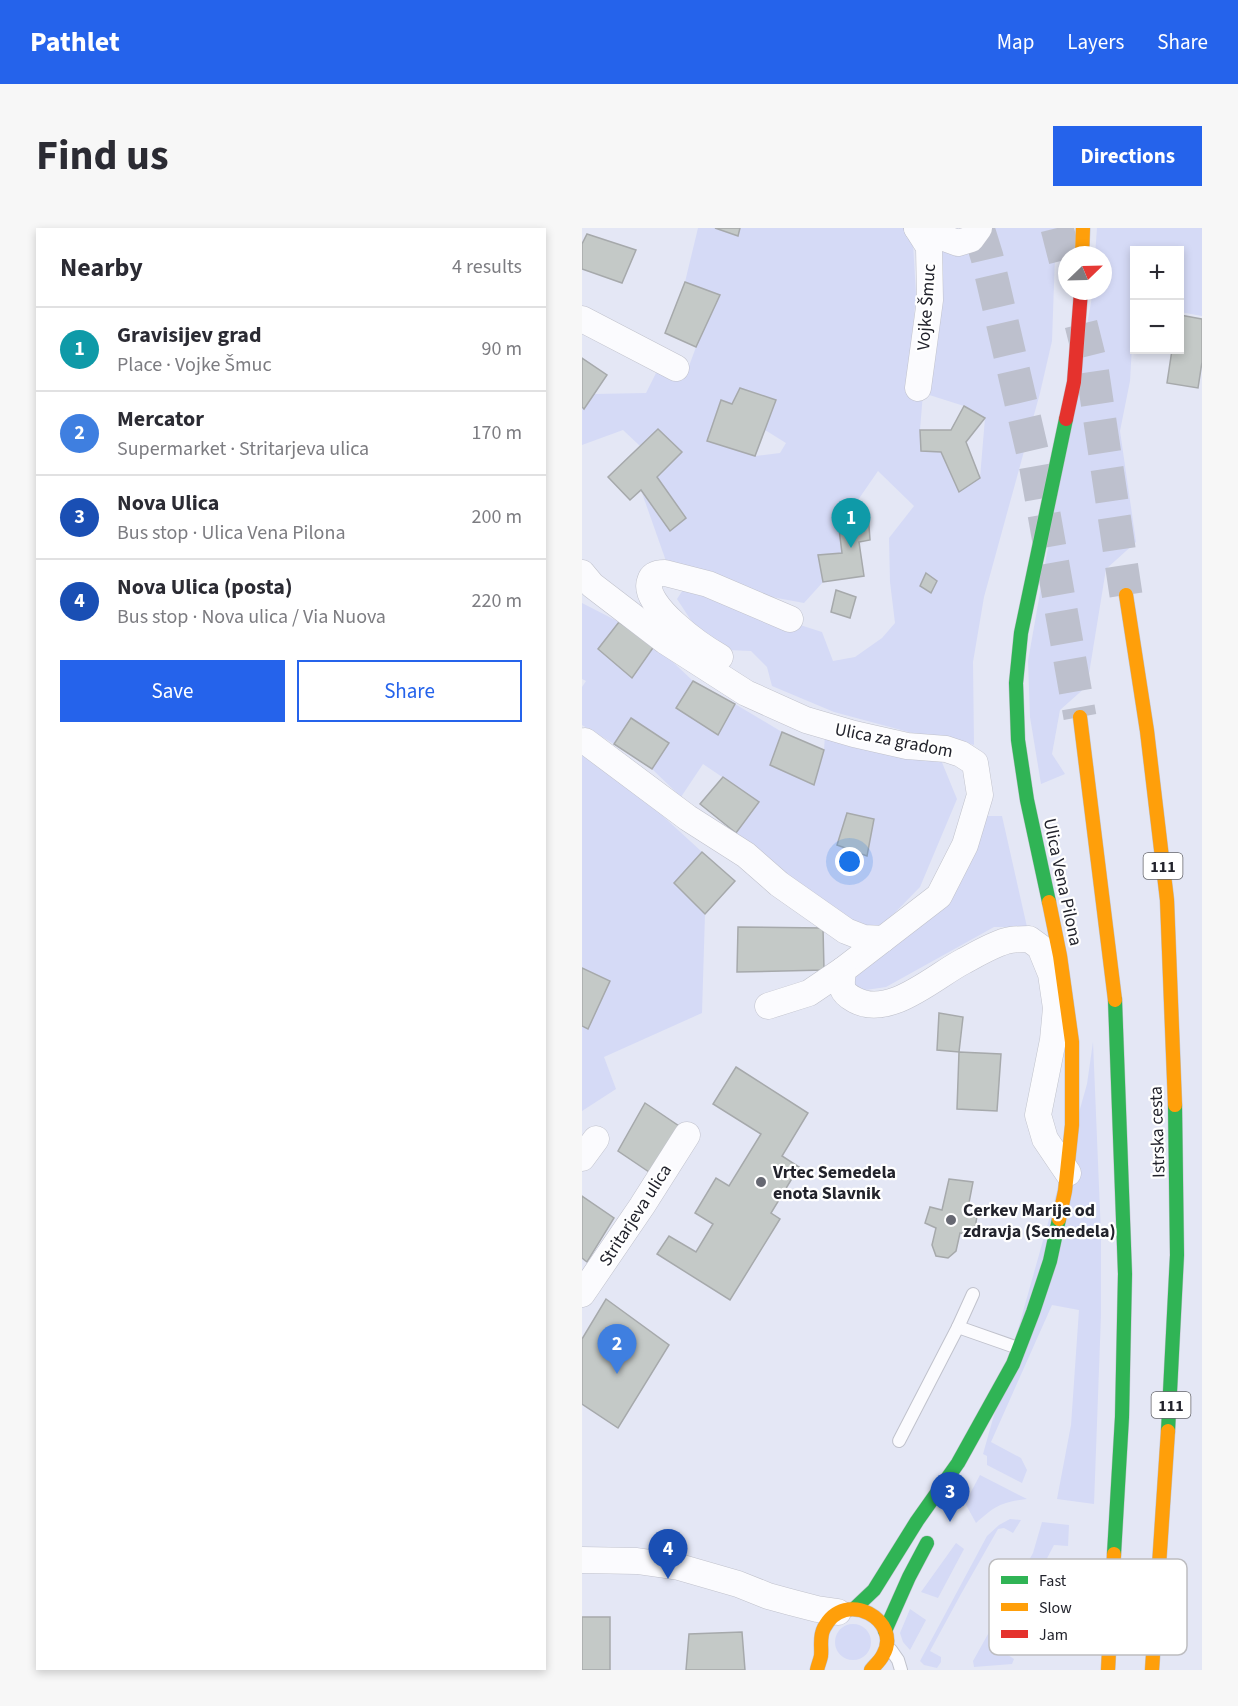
<!DOCTYPE html>
<meta charset="utf-8">
<style>
body{margin:0;font-family:"Source Sans 3",sans-serif;background:#f7f7f7;color:#2b2b33}
.controls{position:absolute;right:18px;top:18px;display:grid;overflow:hidden;border-radius:0px;box-shadow:0 3px 9px #0003}
.controls button{width:54px;height:54px;display:grid;place-items:center;padding:0;border:0;border-bottom:2px solid #e1e1e2;background:#fff;color:#2b2b33;font:30px sans-serif}
.compass{position:absolute;left:476px;top:18px;width:54px;height:54px;border-radius:50%;background:#fff;box-shadow:0 3px 9px #0003;rotate:67deg}
.you{position:absolute;left:268px;top:634px;width:21px;height:21px;margin:-15px;border:4px solid #fff;border-radius:50%;background:#1a73e8;box-shadow:0 0 0 9px #1a73e833}
.badge{display:grid;place-items:center;width:39px;height:39px;border-radius:50%;background:#2563eb;color:#fff;font-size:20px;font-weight:700}
.pin{position:absolute;translate:-50% -50px;filter:drop-shadow(0 2px 3px #0008)}
.pin::after{content:'';position:absolute;top:32px;width:21px;height:18px;background:inherit;clip-path:polygon(0 0,100% 0,50% 100%)}
.list{margin:0;padding:0;list-style:none}
h2{display:flex;justify-content:space-between;align-items:center;height:78px;margin:0;padding:0 24px;font-size:26px}
h2 small{font-size:20px;font-weight:400;color:#7c7c81}
.list li{display:grid;grid-template-columns:39px 1fr auto;gap:18px;align-items:center;box-sizing:border-box;height:84px;padding:0 24px;border-top:2px solid #e1e1e2}
.list b{display:block;font-size:22px;white-space:nowrap}
.list p{margin:0;font-size:20px;white-space:nowrap;color:#7c7c81}
.list em{font-size:20px;font-style:normal;color:#7c7c81}
.actions{display:flex;gap:12px;padding:18px 24px}
.actions a{flex:1;padding:14px 0;border:2px solid #2563eb;border-radius:0px;text-align:center;font-size:21px;color:#2563eb}
.actions .main{background:#2563eb;color:#fff}
.map{position:relative;flex:none;width:620px;height:1442px;overflow:hidden;border-radius:0px}
header{display:flex;align-items:center;gap:36px;box-sizing:border-box;height:84px;padding:0 30px;background:#2563eb;color:#fff}
header strong{font-size:28px}
nav{display:flex;gap:33px;margin-inline-start:auto;font-size:21px}
.intro{display:flex;align-items:center;justify-content:space-between;box-sizing:border-box;height:144px;padding:0 36px}
h1{margin:0;font-size:42px}
.button{padding:15px 27px;border-radius:0px;background:#2563eb;color:#fff;font-size:21px;font-weight:700}
main{display:flex;gap:36px;padding:0 36px}
aside{flex:1;background:#fff;border-radius:0px;box-shadow:0 3px 9px #0003}
.map>svg:first-child{display:block}
.green{fill:#d5daf6;fill-rule:evenodd}
.building{fill:#c4c9c7;stroke:#a6a9ab;stroke-width:1.5}
.lines{fill:none;stroke-linecap:round;stroke-linejoin:round}
.highway-tunnel{stroke:#bdc0cd;stroke-width:33;stroke-dasharray:33 16;stroke-linecap:butt}
.lane-casing{stroke:#c0c2cc;stroke-width:14}
.street-casing{stroke:#c0c2cc;stroke-width:27}
.fast-casing{stroke:#c0c2cc;stroke-width:15}
.slow-casing{stroke:#c0c2cc;stroke-width:15}
.jam-casing{stroke:#c0c2cc;stroke-width:15}
.lane{stroke:#fbfbfe;stroke-width:12}
.street{stroke:#fbfbfe;stroke-width:26}
.fast{stroke:#30b455;stroke-width:14}
.slow{stroke:#ff9f0a;stroke-width:14}
.jam{stroke:#e5322d;stroke-width:14}
.poi-dot{fill:#666872;stroke:#fff;stroke-width:2}
.labels{text-anchor:middle;stroke-width:4.5;stroke-linejoin:round;paint-order:stroke}
.shield{fill:#fff;stroke:#64656b;stroke-width:1.5}
.shield-label{font-size:16px;font-weight:bold;fill:#22232c}
.street-label{font-size:18px;fill:#22232c;stroke:#fff}
.poi-label{font-size:18px;font-weight:bold;fill:#22232c;stroke:#fff;text-anchor:start}
.key{fill:#fff;stroke:#bdbdc0;stroke-width:1.5}
.key-label{font-size:16px;fill:#22232c}
</style>
<header>
<strong>Pathlet</strong>
<nav><a>Map</a><a>Layers</a><a>Share</a></nav>
</header>
<div class="intro"><h1>Find us</h1><a class="button">Directions</a></div>
<main>
<aside>
<h2>Nearby<small>4 results</small></h2>
<ul class="list">
<li><span class="badge" style="background:#0f9aa8">1</span><div><b>Gravisijev grad</b><p>Place · Vojke Šmuc</p></div><em>90 m</em></li>
<li><span class="badge" style="background:#3f7fe0">2</span><div><b>Mercator</b><p>Supermarket · Stritarjeva ulica</p></div><em>170 m</em></li>
<li><span class="badge" style="background:#1a4fb4">3</span><div><b>Nova Ulica</b><p>Bus stop · Ulica Vena Pilona</p></div><em>200 m</em></li>
<li><span class="badge" style="background:#1a4fb4">4</span><div><b>Nova Ulica (posta)</b><p>Bus stop · Nova ulica / Via Nuova</p></div><em>220 m</em></li>
</ul>
<div class="actions"><a class="main">Save</a><a>Share</a></div>
</aside>
<div class="map">
<svg width="620" height="1442" viewBox="0 0 620 1442">
<rect width="100%" height="100%" fill="#e4e7f5"/>
<g class="green">
<path d="M116,0h17l23,7 2,-7h165l8,15 3,52 -9,95 28,-144 52,-13 5,-5h64l-4,113 -12,52 -56,204 -11,65 1,83 -25,-8 -33,-3 -82,-22 -62,-26 -5,-19 -16,-16 -23,-1 -34,-25 -17,-26 7,-11 138,44 11,29 22,-4 27,-19 13,-15 -5,-41 -1,-44 25,-32 -36,-35 -29,42 1,15 -11,1 3,24 -24,2 5,27 -19,21 -54,-10 -84,-32 -24,-68 28,38 16,-14 -29,-40 25,-25 -24,-23 -18,17 -17,-16 -41,15v-38l2,1 10,-14 52,-1 11,-22 28,6 11,-30 24,-52 -35,-13zM159,160l34,12 -10,30 21,13 -6,10 -25,3 -48,-15 14,-41 11,4zM341,165l41,13 21,12 -5,60 -21,13 -18,-39 -20,-1 -1,-21z"/>
<path d="M515,0h105v88l-22,-4v-62h-46v85l-2,11 -2,35 -10,50 16,111 -30,27 -19,117 -27,24 -8,44 13,20 -24,10 -11,-67 -2,-56 65,-370h10v-36h-8z"/>
<path d="M0,375l37,19 -21,27 34,29 23,-33 38,36 -17,27 42,27 17,-31 47,28 -12,33 44,19 10,-34 1,-15 116,25 16,39 -37,88 -42,43 -31,-8 -83,-58 -28,-31 23,-31 -56,-38 -22,33 -29,-28 17,-27 -38,-24 -17,26 -32,-19v-38l4,-6 -4,-2z"/>
<path d="M0,514l120,110 -28,31 31,31 -3,99 -98,44 12,32 -34,22v-85l6,3 22,-48 -28,-13z"/>
<path d="M402,588h18l25,111h-33l-108,60 -27,4 -8,-6 12,-19 35,-25z"/>
<path d="M511,814l8,193v80l-7,189 -37,-5 14,-74 8,-115 -27,-5 -61,137 30,16 6,12 -5,13 -35,-18v-9l-4,-2 104,-370z"/>
<path d="M398,1247l47,24c-26,3 -32,7 -51,24l-11,-20z"/>
<path d="M428,1291l11,1 -8,13 -9,-5 -6,1 -37,65 -31,57 11,6v5l-4,6 -13,-3 -4,-4 67,-125 12,-11z"/>
<path d="M460,1294l27,3 -1,21 -14,-1 -22,42 -39,58 21,14 -2,5 -38,3 -1,-6 60,-108z"/>
<path d="M374,1315l8,6 -26,49 -17,-6z"/>
<path d="M328,1381l16,11 -16,30 -7,-8 -3,-9z"/>
<circle cx="271" cy="1414" r="18"/>
</g>
<g class="building">
<path d="M133,0h25l-2,8z"/>
<path d="M5,6l49,16 -14,33 -40,-14v-25z"/>
<path d="M103,54l35,13 -24,52 -31,-14z"/>
<path d="M598,87l22,4v43l-4,26 -31,-5 5,-33h8z"/>
<path d="M0,130l25,17 -23,34 -2,-2z"/>
<path d="M158,160l36,12 -21,56 -48,-15 14,-41 11,4z"/>
<path d="M382,178l21,12 -19,24 14,36 -21,14 -18,-40 -20,-1 -1,-21h31z"/>
<path d="M76,201l24,23 -25,25 29,41 -16,13 -29,-41 -11,10 -22,-23z"/>
<path d="M286,284l2,28 -11,2 5,34 -41,6 -5,-27 24,-2 -3,-24 11,-1 -1,-14z"/>
<path d="M344,345l11,8 -6,12 -11,-7z"/>
<path d="M254,362l20,7 -6,21 -19,-6z"/>
<path d="M37,394l36,23 -23,33 -34,-29z"/>
<path d="M111,453l42,23 -17,31 -42,-27z"/>
<path d="M49,490l38,25 -17,26 -38,-25z"/>
<path d="M200,504l42,18 -10,35 -44,-20z"/>
<path d="M141,549l36,25 -23,31 -36,-29z"/>
<path d="M265,585l27,6 -7,37 -30,-11z"/>
<path d="M120,624l33,29 -30,33 -31,-31z"/>
<path d="M156,699l85,1 1,42 -87,2z"/>
<path d="M0,740l28,13 -22,48 -6,-3z"/>
<path d="M357,785l24,4 -4,35 -22,-2z"/>
<path d="M377,824l42,2 -4,57 -40,-2z"/>
<path d="M154,839l72,46 -26,43 17,11 -28,46 9,6 -50,81 -73,-46 12,-18 27,16 17,-28 -18,-11 21,-35 13,8 32,-52 -48,-30z"/>
<path d="M63,875l37,25 -27,48 -37,-25z"/>
<path d="M367,951l24,3 -6,31 10,3 -3,19 -14,-2 -4,18 -8,7 -12,-2 -4,-11 4,-17 -11,-5 5,-16 12,3z"/>
<path d="M0,968l32,22 -27,44 -5,-4z"/>
<path d="M24,1071l63,46 -51,83 -36,-24v-65z"/>
<rect x="0" y="1389" width="28" height="53"/>
<path d="M160,1404l3,38h-59l3,-36z"/>
</g>
<g class="lines">
<g class="highway-tunnel">
<path d="M396,0l9,29 48,206 45,254"/>
<path d="M475,0l10,39"/>
<path d="M499,96l11,44 34,227"/>
</g>
<defs>
<g id="lane">
<path d="M391,1066l-15,33 60,21"/>
<path d="M317,1213l59,-114"/>
<path d="M309,1422l7,10 3,10"/>
</g>
<g id="street">
<path d="M335,0l12,19 1,53 -12,88"/>
<path d="M335,0l41,15 13,-4 8,-11"/>
<path d="M0,91l94,49"/>
<path d="M0,345l10,12 73,56 81,52 60,27 48,14 53,12 39,3 15,5 14,9 5,32 -15,50 -26,51 -96,74c-2,17 -3,22 12,30 35,19 81,-25 109,-39 13,-7 28,-16 42,-20 7,-2 16,-2 23,-2l11,8 11,27 5,34 -3,32 -15,75 7,24 23,34"/>
<path d="M138,429c-18,-10 -79,-52 -70,-76 2,-7 8,-8 15,-8l43,11 82,35"/>
<path d="M3,513l103,77 58,37 33,29 67,47 18,7 19,1"/>
<path d="M186,778l41,-13 34,-23"/>
<path d="M0,930l14,-19"/>
<path d="M0,1066l60,-88 45,-71"/>
<path d="M0,1332l55,1 42,6 59,17 30,12 22,6 27,7 21,3"/>
</g>
<g id="fast">
<path d="M467,674l-22,-102 -9,-60 -2,-57 5,-50 45,-214"/>
<path d="M586,1203l9,-176 -2,-150"/>
<path d="M532,1326l8,-137 3,-143 -10,-274"/>
<path d="M273,1380l19,-18 43,-69 41,-58 55,-99 20,-52 17,-51 9,-42"/>
<path d="M303,1403l24,-54 18,-34"/>
</g>
<g id="slow">
<path d="M500,27l1,-27"/>
<path d="M544,367l21,136 20,169 8,205"/>
<path d="M498,489l35,283"/>
<path d="M467,674l11,54 12,86v83l-7,66 -6,28"/>
<path d="M235,1442c1,-5 3,-9 4,-14 1,-9 -2,-19 3,-28 21,-41 79,-7 59,27 -3,6 -8,10 -12,15"/>
<path d="M526,1442l6,-116"/>
<path d="M570,1442l16,-239"/>
</g>
<path id="jam" d="M484,191l8,-37 7,-91"/>
</defs>
<use href="#lane" class="lane-casing"/>
<use href="#street" class="street-casing"/>
<use href="#fast" class="fast-casing"/>
<use href="#slow" class="slow-casing"/>
<use href="#jam" class="jam-casing"/>
<use href="#lane" class="lane"/>
<use href="#street" class="street"/>
<use href="#fast" class="fast"/>
<use href="#slow" class="slow"/>
<use href="#jam" class="jam"/>
</g>
<g class="poi-dot">
<circle cx="179" cy="954" r="6"/>
<circle cx="369" cy="992" r="6"/>
</g>
<g class="labels">
<g class="shield">
<rect x="561.5" y="625" width="39" height="26" rx="4.5"/>
<rect x="569.5" y="1164" width="39" height="26" rx="4.5"/>
</g>
<g class="shield-label">
<text x="581" y="644">111</text>
<text x="589" y="1183">111</text>
</g>
<g class="street-label">
<text transform="translate(344 79) rotate(-86)" y="6">Vojke Šmuc</text>
<text transform="translate(312 512) rotate(11)" y="6">Ulica za gradom</text>
<text transform="translate(481 654) rotate(78)" y="6">Ulica Vena Pilona</text>
<text transform="translate(575 904) rotate(-92)" y="6">Istrska cesta</text>
<text transform="translate(53 987) rotate(-57)" y="6">Stritarjeva ulica</text>
</g>
<g class="poi-label">
<text x="191" y="950">Vrtec Semedela<tspan x="191" dy="21">enota Slavnik</tspan></text>
<text x="381" y="988">Cerkev Marije od<tspan x="381" dy="21">zdravja (Semedela)</tspan></text>
</g>
</g>
<rect x="407" y="1331" width="198" height="96" rx="9" class="key"/>
<rect x="419" y="1348" width="27" height="8" fill="#30b455"/>
<rect x="419" y="1375" width="27" height="8" fill="#ff9f0a"/>
<rect x="419" y="1402" width="27" height="8" fill="#e5322d"/>
<g class="key-label">
<text x="457" y="1358">Fast</text>
<text x="457" y="1385">Slow</text>
<text x="457" y="1412">Jam</text>
</g>
</svg>
<div class="controls">
<button>+</button>
<button>−</button>
</div>
<svg class="compass" viewBox="-18 -18 36 36"><path d="M0-13l5 13h-10z" fill="#e53935"/><path d="M0 13l5-13h-10z" fill="#7c7c81"/></svg>
<div class="you"></div>
<div class="pin badge" style="left:269px;top:320px;background:#0f9aa8">1</div>
<div class="pin badge" style="left:35px;top:1146px;background:#3f7fe0">2</div>
<div class="pin badge" style="left:368px;top:1294px;background:#1a4fb4">3</div>
<div class="pin badge" style="left:86px;top:1351px;background:#1a4fb4">4</div>
</div>
</main>
